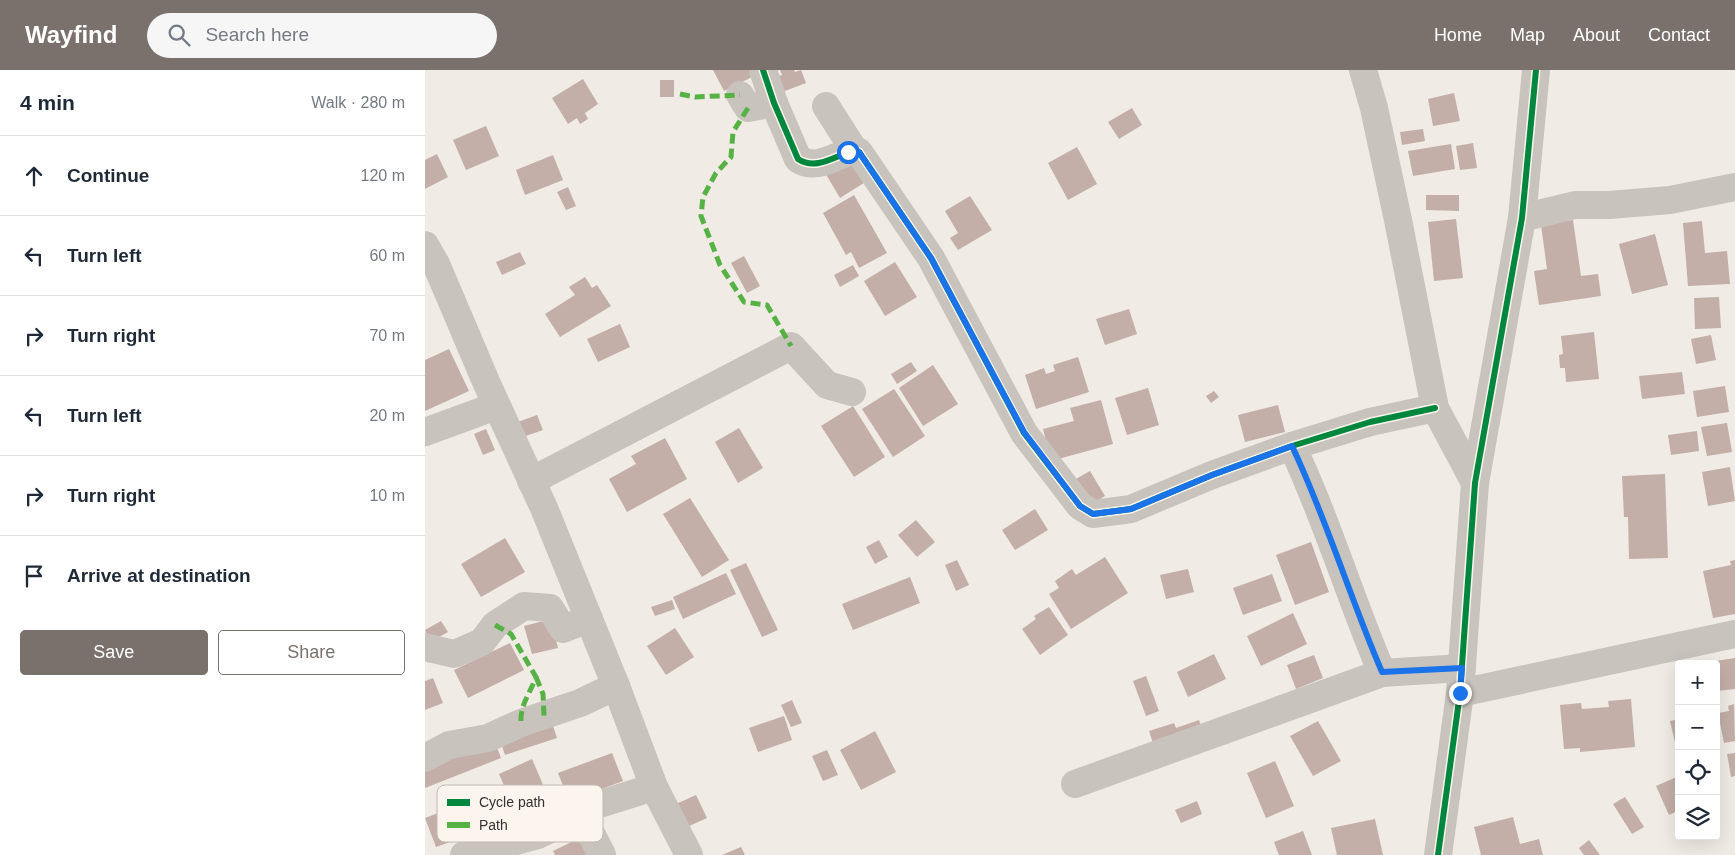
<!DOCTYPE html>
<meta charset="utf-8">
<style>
body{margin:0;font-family:Helvetica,sans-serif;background:#f6f6f7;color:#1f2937}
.controls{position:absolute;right:15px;bottom:15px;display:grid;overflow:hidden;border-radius:5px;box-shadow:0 5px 20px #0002}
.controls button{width:45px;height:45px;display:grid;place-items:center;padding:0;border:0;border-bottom:1px solid #e0e1e3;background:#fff;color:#1f2937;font:25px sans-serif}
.stop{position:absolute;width:15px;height:15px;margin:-11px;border:4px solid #1a73e8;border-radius:50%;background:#fff}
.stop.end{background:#1a73e8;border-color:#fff;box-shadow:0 1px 5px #0008}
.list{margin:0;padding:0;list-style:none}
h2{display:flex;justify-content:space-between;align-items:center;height:65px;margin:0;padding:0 20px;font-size:21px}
h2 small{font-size:16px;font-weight:400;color:#747a83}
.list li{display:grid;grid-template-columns:32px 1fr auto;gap:15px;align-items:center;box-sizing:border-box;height:80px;padding:0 20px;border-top:1px solid #e0e1e3}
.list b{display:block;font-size:19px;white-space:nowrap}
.list em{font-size:16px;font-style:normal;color:#747a83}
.actions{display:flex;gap:10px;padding:15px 20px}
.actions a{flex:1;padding:11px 0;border:1px solid #7a716c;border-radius:5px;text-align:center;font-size:18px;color:#7a716c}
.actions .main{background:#7a716c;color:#fff}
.icon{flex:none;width:28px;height:28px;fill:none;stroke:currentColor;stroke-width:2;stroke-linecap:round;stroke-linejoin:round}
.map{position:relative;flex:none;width:1310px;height:785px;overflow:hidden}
header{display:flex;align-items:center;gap:30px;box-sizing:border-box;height:70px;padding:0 25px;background:#7a716c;color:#fff}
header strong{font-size:24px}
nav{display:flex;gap:28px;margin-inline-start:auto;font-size:18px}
.search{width:350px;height:45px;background:#f6f6f7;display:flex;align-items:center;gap:12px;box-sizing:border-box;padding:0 18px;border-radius:28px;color:#747a83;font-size:19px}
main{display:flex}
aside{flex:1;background:#fff}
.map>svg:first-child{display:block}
.building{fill:#c3afa7}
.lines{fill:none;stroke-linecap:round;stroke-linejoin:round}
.minor{stroke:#c9c3be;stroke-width:28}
.quiet{stroke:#57b246;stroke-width:5;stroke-dasharray:10 5;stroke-linecap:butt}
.cycleway-casing{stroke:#fbf5ee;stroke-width:9}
.cycleway{stroke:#00873e;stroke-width:6}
.route{stroke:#1a73e8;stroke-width:6}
.key{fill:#fbf5ee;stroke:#c1bab4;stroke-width:1}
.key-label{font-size:14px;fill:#3b302b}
</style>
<header>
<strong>Wayfind</strong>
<div class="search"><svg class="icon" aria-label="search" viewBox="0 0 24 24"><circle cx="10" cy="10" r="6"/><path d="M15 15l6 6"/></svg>Search here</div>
<nav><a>Home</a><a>Map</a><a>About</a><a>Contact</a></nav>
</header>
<main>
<aside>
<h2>4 min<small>Walk · 280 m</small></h2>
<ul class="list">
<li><svg class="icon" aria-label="ahead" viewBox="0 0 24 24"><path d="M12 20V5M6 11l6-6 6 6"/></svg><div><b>Continue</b></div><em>120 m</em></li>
<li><svg class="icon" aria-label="left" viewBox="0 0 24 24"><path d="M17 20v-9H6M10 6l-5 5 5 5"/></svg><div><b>Turn left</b></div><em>60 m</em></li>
<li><svg class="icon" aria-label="right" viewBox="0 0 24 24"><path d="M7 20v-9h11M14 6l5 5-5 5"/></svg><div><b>Turn right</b></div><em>70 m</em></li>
<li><svg class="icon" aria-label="left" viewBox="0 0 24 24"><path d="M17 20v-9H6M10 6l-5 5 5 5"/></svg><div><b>Turn left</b></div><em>20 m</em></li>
<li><svg class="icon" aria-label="right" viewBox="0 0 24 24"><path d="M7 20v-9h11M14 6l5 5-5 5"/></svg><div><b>Turn right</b></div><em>10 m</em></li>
<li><svg class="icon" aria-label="arrive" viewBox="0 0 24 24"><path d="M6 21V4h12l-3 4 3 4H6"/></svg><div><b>Arrive at destination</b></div></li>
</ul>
<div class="actions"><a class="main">Save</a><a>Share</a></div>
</aside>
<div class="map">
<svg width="1310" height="785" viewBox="0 0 1310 785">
<rect width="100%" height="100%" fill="#f0ebe5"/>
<g class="building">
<path d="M288,0h36l3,7 -28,14z"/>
<path d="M355,0h14l1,2 6,-2 5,13 -29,11 -6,-15 11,-4z"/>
<path d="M158,9l15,25 -13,9 3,6 -8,5 -3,-6 -9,6 -16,-26z"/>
<rect x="235" y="10" width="14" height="17"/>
<path d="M1029,23l6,28 -27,5 -5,-27z"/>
<path d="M707,38l10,17 -23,14 -11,-17z"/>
<path d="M61,56l13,30 -33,14 -13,-30z"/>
<path d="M998,59l2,12 -23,4 -2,-13z"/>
<path d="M1048,73l4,25 -17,2 -4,-24z"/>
<path d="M1026,74l4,25 -42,7 -5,-25z"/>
<path d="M652,77l20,37 -29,16 -20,-37z"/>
<path d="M12,84l11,23 -23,12v-29z"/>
<path d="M128,85l10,25 -38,15 -9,-25z"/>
<path d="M426,85l16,26 -27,17 -16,-27z"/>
<path d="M143,117l8,19 -10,4 -9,-18z"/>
<path d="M429,125l33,58 -28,15 -8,-16 -5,3 -23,-42z"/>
<path d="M1001,125h33v16l-33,-1z"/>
<path d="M545,126l22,34 -34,20 -8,-12 8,-5 -13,-22z"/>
<path d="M1031,149l7,59 -29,3 -6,-59z"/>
<path d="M1148,150l8,56 17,-2 3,22 -62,9 -5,-34 13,-2 -6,-44z"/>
<path d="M1277,151l3,32 22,-2 3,33 -42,2 -5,-63z"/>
<path d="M1230,164l13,51 -36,9 -13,-50z"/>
<path d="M95,182l6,12 -24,11 -6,-13z"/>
<path d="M319,186l16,30 -13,7 -16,-30z"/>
<path d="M470,192l22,35 -32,19 -21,-35z"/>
<path d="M428,195l6,11 -19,11 -6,-12z"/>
<path d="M160,207l7,11 5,-3 14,21 -51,31 -15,-23 30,-19 -6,-8z"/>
<path d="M1294,227l2,31 -26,1 -1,-31z"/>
<path d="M704,239l8,25 -32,11 -9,-26z"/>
<path d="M195,254l10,23 -32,15 -11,-23z"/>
<path d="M1169,262l5,47 -33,3 -1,-14h-5l-1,-13 4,-1 -2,-18z"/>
<path d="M1286,265l5,25 -20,4 -5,-25z"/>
<path d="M24,279l20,42 -44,20v-51z"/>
<path d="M653,287l11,35 -53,17 -11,-34 19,-7 2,6 9,-3 -2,-6z"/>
<path d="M486,292l6,9 -20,13 -6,-10z"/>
<path d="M508,295l25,39 -35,22 -24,-38z"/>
<path d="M1257,302l3,22 -43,5 -3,-23z"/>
<path d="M1300,316l4,26 -32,5 -4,-26z"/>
<path d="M723,318l11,37 -32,10 -12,-37z"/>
<path d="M469,319l31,47 -32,21 -31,-48z"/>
<path d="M789,321l5,6 -8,6 -5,-7z"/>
<path d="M676,330l12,44 -62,17 -8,-32 31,-8 -4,-13z"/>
<path d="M853,335l7,27 -40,10 -7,-27z"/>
<path d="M428,336l32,51 -31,20 -33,-51z"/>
<path d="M112,345l6,15 -20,7 -5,-15z"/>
<path d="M1302,353l5,29 -25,4 -6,-29z"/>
<path d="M314,358l24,40 -25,15 -23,-41z"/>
<path d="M61,359l9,21 -12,5 -9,-21z"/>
<path d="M1272,361l2,20 -28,4 -3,-20z"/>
<path d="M240,368l22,41 -60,33 -18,-33 27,-15 -5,-8z"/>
<path d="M1305,397l5,34 -27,5 -6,-34z"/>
<path d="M665,401l15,25 -16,10 -15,-26z"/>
<path d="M1240,404l3,84 -39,1 -1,-42h-4l-2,-41z"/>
<path d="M265,428l39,62 -27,17 -39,-63z"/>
<path d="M610,439l13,21 -33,20 -13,-20z"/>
<path d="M491,450l19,22 -18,15 -19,-22z"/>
<path d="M80,468l20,34 -44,25 -20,-33z"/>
<path d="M454,470l9,17 -13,7 -9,-17z"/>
<path d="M886,472l18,50 -34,13 -19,-50z"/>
<path d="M680,487l23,36 -57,36 -22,-35 10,-6 -4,-7 17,-12 4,6z"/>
<path d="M532,490l12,25 -13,6 -11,-26z"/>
<path d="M1310,490v54l-22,4 -10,-47 28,-6 -1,-4z"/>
<path d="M321,493l32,67 -16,7 -32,-67z"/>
<path d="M763,499l6,23 -28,7 -6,-24z"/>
<path d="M301,503l10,21 -53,25 -10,-22z"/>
<path d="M847,504l10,27 -39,14 -10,-27z"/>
<path d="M485,507l10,26 -67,27 -11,-26z"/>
<path d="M247,530l3,9 -20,7 -4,-9z"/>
<path d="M624,537l19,28 -28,20 -18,-26 14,-10 -2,-3z"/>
<path d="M868,543l14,31 -46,22 -14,-30z"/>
<path d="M126,549l7,29 -26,6 -8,-28z"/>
<path d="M16,551l7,11 -18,10 -5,-12z"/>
<path d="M250,558l19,29 -28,18 -19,-29z"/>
<path d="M85,573l14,27 -56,28 -14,-28z"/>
<path d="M789,584l12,25 -38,18 -11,-25z"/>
<path d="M889,585l9,23 -27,11 -9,-24z"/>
<path d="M1310,588v31l-19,2v-27h-7v-2z"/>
<path d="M721,606l13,35 -13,5 -13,-35z"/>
<path d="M8,608l10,25 -18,7v-29z"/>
<path d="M1206,629l4,48 -55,5v-4l-16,1 -4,-44 21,-2 1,6 27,-2 -1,-6z"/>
<path d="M367,630l10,23 -11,4 -10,-22z"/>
<path d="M1309,634l1,37 -11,2 -6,-30 11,-2 -1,-5z"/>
<path d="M359,646l8,24 -34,12 -9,-24z"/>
<path d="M1254,649v31l-2,1 -7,-30z"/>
<path d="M774,650l4,13 -48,16 -6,-18 25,-8 2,5z"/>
<path d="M893,651l23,40 -28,15 -23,-40z"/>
<path d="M127,653l5,15 -52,17 -5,-15z"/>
<path d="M450,661l21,41 -35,18 -21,-40z"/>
<path d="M69,670l7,18 -76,30v-21z"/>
<path d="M402,680l11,25 -15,6 -11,-25z"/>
<path d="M187,683l11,28 -54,20 -11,-28z"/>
<path d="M1310,683v23l-4,1 -4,-23z"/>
<path d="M107,689l21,49 -33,14 -21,-48z"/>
<path d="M850,691l19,45 -28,12 -19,-45z"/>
<path d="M1254,706v34l-10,5 -13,-29z"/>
<path d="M271,725l11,23 -20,9 -11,-23z"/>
<path d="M1200,727l19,30 -12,7 -19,-30z"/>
<path d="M45,731l11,30 -45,16 -11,-29z"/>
<path d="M772,731l5,13 -21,9 -6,-13z"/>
<path d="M1088,747l7,27 19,-5 4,16h-62l-7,-28z"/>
<path d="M950,749l8,36h-46l-6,-27z"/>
<path d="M878,761l9,24h-33l-5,-13z"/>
<path d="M161,765l9,20h-40l-2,-4z"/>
<path d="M1164,770l11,15h-16l-5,-7z"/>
<path d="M316,777l4,8h-23z"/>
</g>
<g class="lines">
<g class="minor">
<path d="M338,0l11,33 24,56c18,12 37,-3 56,-9l5,2 72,106 93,175 56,73 13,8 38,-5 81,-34 80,-29 78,-24 65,-14"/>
<path d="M938,0l11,38 24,112 37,188 40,75"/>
<path d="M315,25l8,13 26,-5"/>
<path d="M401,36l28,44"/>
<path d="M1097,148l53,-13h34l61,-5 65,-13"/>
<path d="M0,175l11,19 51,120 57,124 72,178 38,101 35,68"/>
<path d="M0,362l71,-26"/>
<path d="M867,376c35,74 58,152 90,227"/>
<path d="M106,411l260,-135 36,39 25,7"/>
<path d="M0,577l29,7 28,-12 13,-17 29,-19 26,2 13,21 26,-10"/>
<path d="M1035,623l275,-59"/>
<path d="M0,688l24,-13 39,-7 33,-15 59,-20 36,-17"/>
<path d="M650,714l307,-111 80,-5"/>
<path d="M56,741l8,13 10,1 19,15"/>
<path d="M39,785l74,-20 43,-21"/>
<path d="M177,785l-21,-41 6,-6 67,-21"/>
<path d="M1013,785l22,-162 15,-210 47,-265 14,-148"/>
</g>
<g class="quiet">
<path d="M255,24l15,3 45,-2"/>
<path d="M323,38l-15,24 -2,25 -15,16 -13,24 -2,19 19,49 24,37 23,3 24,41"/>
<path d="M70,555l16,9 25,43c-6,17 -16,27 -15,46"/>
<path d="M111,607l7,17 1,22"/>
</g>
<defs>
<g id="cycleway">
<path d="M338,0l11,33 24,56c18,12 37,-3 56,-9l5,2 72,106 93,175 56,73 13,8 38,-5 81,-34 80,-29 78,-24 65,-14"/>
<path d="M1013,785l22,-162 15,-210 47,-265 14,-148"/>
</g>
</defs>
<use href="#cycleway" class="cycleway-casing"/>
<use href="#cycleway" class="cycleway"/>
</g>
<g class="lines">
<path class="route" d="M423,82l6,-2 5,2 72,106 93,174 56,74 13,8 38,-5 81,-34 80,-29c35,74 58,152 90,226l80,-4 -2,25"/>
</g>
<rect x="12" y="715" width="166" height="57" rx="8" class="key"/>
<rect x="22" y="729" width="23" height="7" fill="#00873e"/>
<rect x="22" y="752" width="23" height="6" fill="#57b246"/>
<g class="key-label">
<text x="54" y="737">Cycle path</text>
<text x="54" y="760">Path</text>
</g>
</svg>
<div class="controls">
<button>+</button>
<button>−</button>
<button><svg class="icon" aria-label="locate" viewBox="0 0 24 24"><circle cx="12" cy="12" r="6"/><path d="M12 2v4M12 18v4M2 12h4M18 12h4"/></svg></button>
<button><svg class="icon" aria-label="layers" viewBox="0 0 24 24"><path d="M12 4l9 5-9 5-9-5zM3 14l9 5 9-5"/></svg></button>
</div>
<div class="stop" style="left:423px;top:82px"></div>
<div class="stop end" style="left:1035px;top:623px"></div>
</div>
</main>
